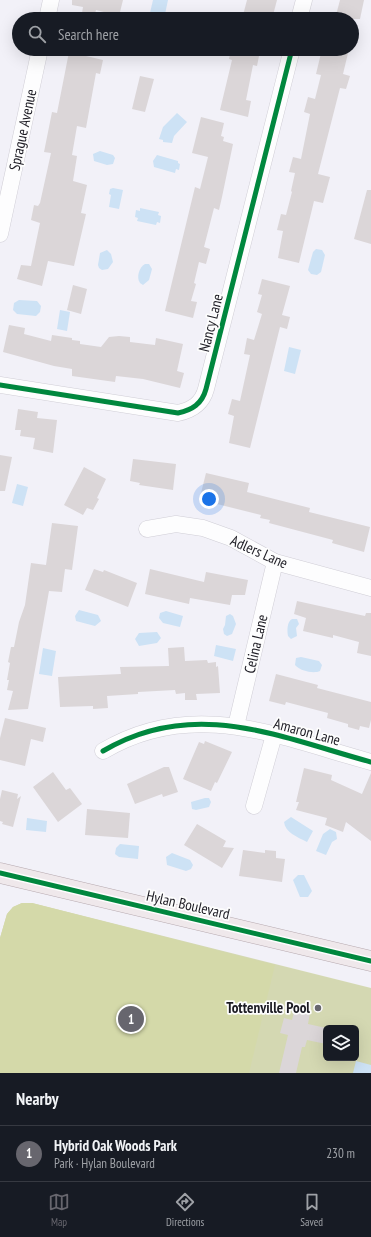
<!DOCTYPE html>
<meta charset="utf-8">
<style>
body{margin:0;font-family:"PT Sans Narrow",sans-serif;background:#242831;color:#f1f3f6}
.controls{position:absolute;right:12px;bottom:12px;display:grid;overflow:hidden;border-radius:6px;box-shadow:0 4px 16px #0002}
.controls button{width:36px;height:36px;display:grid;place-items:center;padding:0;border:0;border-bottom:1px solid #363941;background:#171b24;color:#f1f3f6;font:20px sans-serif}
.you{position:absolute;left:209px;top:499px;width:14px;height:14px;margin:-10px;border:3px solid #fff;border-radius:50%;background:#1a73e8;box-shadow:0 0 0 6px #1a73e833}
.badge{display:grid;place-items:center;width:26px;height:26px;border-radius:50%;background:#67666e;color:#fff;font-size:13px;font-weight:700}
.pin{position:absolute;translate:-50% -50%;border:2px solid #fff;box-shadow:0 1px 4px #0006}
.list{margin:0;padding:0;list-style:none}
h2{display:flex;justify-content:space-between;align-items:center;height:52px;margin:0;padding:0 16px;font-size:17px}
h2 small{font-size:13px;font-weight:400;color:#9ea1a6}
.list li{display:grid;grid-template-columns:26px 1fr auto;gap:12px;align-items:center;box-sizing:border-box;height:56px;padding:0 16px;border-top:1px solid #363941}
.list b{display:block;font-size:15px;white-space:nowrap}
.list p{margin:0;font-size:13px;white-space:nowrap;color:#9ea1a6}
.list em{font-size:13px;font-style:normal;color:#9ea1a6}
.icon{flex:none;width:22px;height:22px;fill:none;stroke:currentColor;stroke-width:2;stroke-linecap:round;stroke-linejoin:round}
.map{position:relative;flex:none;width:371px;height:1073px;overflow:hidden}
.search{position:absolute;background:#171b24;box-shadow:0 4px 16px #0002;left:12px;right:12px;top:12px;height:44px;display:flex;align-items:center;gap:10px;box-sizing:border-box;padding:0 14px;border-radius:22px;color:#9ea1a6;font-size:15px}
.sheet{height:108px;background:#171b24}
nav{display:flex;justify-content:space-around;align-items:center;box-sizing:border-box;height:56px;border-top:1px solid #363941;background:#171b24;font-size:11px;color:#9ea1a6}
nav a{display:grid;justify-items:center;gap:2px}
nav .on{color:#67666e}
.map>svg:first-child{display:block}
.green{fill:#d4d8b2;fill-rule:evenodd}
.forest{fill:#d4d9a9}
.water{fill:#cde2f5}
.building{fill:#dbd6d8}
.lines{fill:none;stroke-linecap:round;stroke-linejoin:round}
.minor-casing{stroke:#d0ced6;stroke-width:17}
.major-casing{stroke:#b6a9af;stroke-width:21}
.minor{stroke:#fdfdfe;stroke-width:16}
.major{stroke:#efe8eb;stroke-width:20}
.cycleway-casing{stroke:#fdfdfd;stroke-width:8}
.cycleway{stroke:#00873e;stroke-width:5}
.poi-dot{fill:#67666e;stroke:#fdfdfd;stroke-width:1.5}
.labels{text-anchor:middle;stroke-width:3.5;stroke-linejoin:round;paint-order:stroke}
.street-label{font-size:15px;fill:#1c1b23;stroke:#fdfdfd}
.poi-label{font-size:15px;font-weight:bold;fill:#1c1b23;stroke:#fdfdfd;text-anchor:end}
</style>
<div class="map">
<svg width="371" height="1073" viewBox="0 0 371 1073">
<rect width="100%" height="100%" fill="#f2f1f8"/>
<path class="green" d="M22,903h10l339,85v85h-371v-135l7,-24 6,-7zM326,1028h30v30h-30z"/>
<path class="forest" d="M22,903h10l243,62 -26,108h-249v-135l7,-24 6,-7z"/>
<g class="water">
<path d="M153,0h15l-4,19 -15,-2z"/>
<path d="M177,113l10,9 -13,14 -2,7 -9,-1v-2l-4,-1 4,-12z"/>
<path d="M100,151l13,4 2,3 -2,6 -6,1 -13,-4 -1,-7z"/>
<path d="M157,155l21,6v2l2,1 -1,6 -3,-1 -1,4 -21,-6 -1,-6z"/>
<path d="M113,188l10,2 -4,19 -10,-2 2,-12 -2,-1 1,-5z"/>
<path d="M140,208l19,4 -1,3 3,1 -1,7 -3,-1 -1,3 -19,-4 1,-3 -3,-1 1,-7 4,1z"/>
<path d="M316,249l6,1 3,5 -4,17 -4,3 -6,-1 -3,-4 5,-18z"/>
<path d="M107,250l4,4 2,8 -5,7 -6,1 -3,-2 -1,-3 2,-12z"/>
<path d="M145,264h4l3,5 -3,11 -6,5 -3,-2c-4,-5 -1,-16 5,-19z"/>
<path d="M19,300l18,1 4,5 -1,6 -4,4 -19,-2 -4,-4 1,-7z"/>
<path d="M60,310l10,2 -3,19 -10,-2z"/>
<path d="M289,347l12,3 -6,24 -11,-3z"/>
<path d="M17,484l11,3 -5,19 -11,-3z"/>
<path d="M79,610l19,5 3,6 -6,5 -19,-5 -1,-5z"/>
<path d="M166,611l17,5 -3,11 -17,-4 -4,-5 1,-5z"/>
<path d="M230,614l3,2 3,8 -4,10 -5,2 -3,-2 -1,-5 2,-4 1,-9z"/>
<path d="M292,619h5l2,5 -3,4 1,8 -6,3 -3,-3c-1,-6 -1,-14 4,-17z"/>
<path d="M157,632l4,6 -4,5 -18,3 -4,-7 4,-6z"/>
<path d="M216,645l20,4 -3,12 -19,-5z"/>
<path d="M43,648l13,3 -4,25 -13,-2z"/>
<path d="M301,657l18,4 3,4 -2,6c-6,3 -20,0 -25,-6l1,-7z"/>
<path d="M205,798h4l2,4 -2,5 -13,3 -4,-1 -1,-7z"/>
<path d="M291,817l22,14 -6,11c-10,-5 -22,-10 -23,-20z"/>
<path d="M27,818l20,3 -1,11 -20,-2z"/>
<path d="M330,829l6,3 1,7 -5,3 -6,13 -10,-4 7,-17z"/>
<path d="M120,844l19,2 -1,13 -19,-2 -4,-3 1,-6z"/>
<path d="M172,853l18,7 3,5 -2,4 -5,2 -19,-6 -1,-8z"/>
<path d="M298,875h6l8,16 -4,6h-8l-7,-17z"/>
<path d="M356,1061l15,4v8h-18z"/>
</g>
<g class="building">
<path d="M72,0h51l-4,16 -23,-6 -2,9h-13l2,-12 -11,-2z"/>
<path d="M247,0h30l-5,19h-30z"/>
<path d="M340,0h24l-4,19h-25z"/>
<path d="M231,49l29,2 -3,15 -4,-1 -7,35 5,1 -3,16 -28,-7 12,-50 -3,-1z"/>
<path d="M322,49h27l-6,25 7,2 -4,13 -6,-1 -22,86 12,3 -7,26 -9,-2 -15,62 -21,-5 5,-27 -6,-1 4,-16 5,1 6,-23 -1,-1 4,-18 -6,-1 4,-15 8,2 9,-45 -6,-2 4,-15 7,2 6,-24 -5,-1z"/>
<path d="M69,52l34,8 -3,14 -4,-1 -10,55 -9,-2 -5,29 5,1 -4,25 14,4 -6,28 5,1 -12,52 -26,-5 -6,25 -25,-7 4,-14 10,1 9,-43 -9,-3 3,-15 4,1 2,-3 11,-50 -7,-1 8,-40 5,1z"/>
<path d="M140,76l14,3 -9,33 -13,-3z"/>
<path d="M201,117l23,6 -3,13 3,1 -1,4 10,3 -11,53 -3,13 -5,-2 -10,39 6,2 -4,15 -7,-2 -5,21 2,1 -5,17 6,1 -4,16 -28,-7 30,-124 5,2 8,-32 -16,-4z"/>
<path d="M367,190h4v54l-17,-5z"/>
<path d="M262,279l28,7 -8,29 8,2 -3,12 -7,-2 -30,121 -21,-5 5,-27 -6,-2 4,-15 8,2 10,-46 -6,-1 3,-16 7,2 8,-26 -5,-2 5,-17 -4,-1z"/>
<path d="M73,285l14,4 -6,25 -14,-4z"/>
<path d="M9,325l16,3 -1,6 27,7 1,-6 20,3v2l8,1v3l21,3 8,-10 10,-1 11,1v5l25,3 1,-7 27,6 -6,27 7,2 -4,15 -37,-9 -27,-3 -1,6 -43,-6v-7l-18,-3 -51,-14z"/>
<path d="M18,409l20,3 -1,6 20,2 -4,33 -20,-4 2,-11 -15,-2 1,-6h-6z"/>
<path d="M0,455l12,2 -7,34h-5z"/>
<path d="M133,459l43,5 -3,26 -34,-5 1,-2 -10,-2z"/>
<path d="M84,467l22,12 -9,19 2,1 -6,11 -6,-2 -4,7 -19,-10z"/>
<path d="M206,473l43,10 -2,9 63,16 -1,4 61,15 -6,25 -32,-9 1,-3 -64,-17 1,-3 -10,-2 1,-3 -48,-12 1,-3 -14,-3z"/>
<path d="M52,523l26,3 -6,44 -7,-1 -3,23 -13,-1 -21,118 -20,1 5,-19 -6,-1 2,-10h-2l3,-17 -2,-1 3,-15h3l5,-25 6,-17 6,-42 15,2z"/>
<path d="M94,569l9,3 1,-2 33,13 -9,24 -43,-17z"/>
<path d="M150,569l54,13 2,-10 42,8 -3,15h-13l-2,10 -40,-7 -1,6 -44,-10z"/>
<path d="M297,601l68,15 1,-3h5v43l-14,-3 2,-11 -26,-7v3l-30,-7 3,-13 -12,-4z"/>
<path d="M184,647l1,14 22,-1 1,3 8,-1v5l2,-1 2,27 -24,1 1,6h-12v-7l-9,1 -1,-4 -37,2v2l-31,2 1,12 -15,1v-3l-33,1 -2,-30 63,-3 -1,-7 49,-1 -1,-18z"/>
<path d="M276,674l42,11 -1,3 54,14v18l-2,8 -9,-2 -1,4 -11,-3v-3l-21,-6 1,-5 -42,-11 -1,3 -16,-4z"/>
<path d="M5,718l41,10 -3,14 -12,-3 -6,27 -25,-6v-22z"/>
<path d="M205,741l27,11 -15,31 -2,-1 -4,9 -28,-12 16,-37 5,2z"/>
<path d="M164,767h5l9,25 -15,5 -1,-3 -27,10 -8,-20z"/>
<path d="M304,768l28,7 -1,5 31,14 9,-21v68l-25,-19 -3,10 -18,-7 2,-7 -31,-8 3,-8h-3z"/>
<path d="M53,772l13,18 4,-2 12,16 -24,18 -25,-35z"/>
<path d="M2,790l16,4 -1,5 4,-3 -8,31 -11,-3 1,-2 -3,-1v-22z"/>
<path d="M87,809l43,4 -2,25 -43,-3z"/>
<path d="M197,824l29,17 -3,6 11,1 -12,20 -38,-23z"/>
<path d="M243,850l22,3v-3l11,1v7l9,1 -3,23 -43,-6z"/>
<path d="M296,1004l15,3 -3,17 18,4v16l-19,-4 -2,7h-3l-6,26h-17l9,-38 -8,-2 4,-15 8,2z"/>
</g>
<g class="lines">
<defs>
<g id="minor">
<path d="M47,19l4,-19"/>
<path d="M299,19l5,-19"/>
<path d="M0,234l40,-185"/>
<path d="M0,385l178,28c14,-3 24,-9 28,-24l86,-340"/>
<path d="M147,529l29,-5 27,4 28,10 44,24 96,26"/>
<path d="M236,726l39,-164"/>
<path d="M103,751c91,-54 176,-14 268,11"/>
<path d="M254,806l20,-71"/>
</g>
<path id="major" d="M0,873l371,88"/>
</defs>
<use href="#minor" class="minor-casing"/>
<use href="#major" class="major-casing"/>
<use href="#minor" class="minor"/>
<use href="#major" class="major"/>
<defs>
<g id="cycleway">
<path d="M0,385l178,28c14,-3 24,-9 28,-24l86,-340"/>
<path d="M103,751c91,-54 176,-14 268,11"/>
<path d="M0,873l371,88"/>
</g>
</defs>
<use href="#cycleway" class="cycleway-casing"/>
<use href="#cycleway" class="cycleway"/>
</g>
<circle class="poi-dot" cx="318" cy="1008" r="4"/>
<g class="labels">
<g class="street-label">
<text transform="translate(23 130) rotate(-78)" y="5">Sprague Avenue</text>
<text transform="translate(211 323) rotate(-76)" y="5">Nancy Lane</text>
<text transform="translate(259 552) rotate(24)" y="5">Adlers Lane</text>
<text transform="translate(256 644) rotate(-77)" y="5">Celina Lane</text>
<text transform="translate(307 732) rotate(15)" y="5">Amaron Lane</text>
<text transform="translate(188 905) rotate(13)" y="5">Hylan Boulevard</text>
</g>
<g class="poi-label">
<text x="310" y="1013">Tottenville Pool</text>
</g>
</g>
</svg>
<div class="controls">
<button><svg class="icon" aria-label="layers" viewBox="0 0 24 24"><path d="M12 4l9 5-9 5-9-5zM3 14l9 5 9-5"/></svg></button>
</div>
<div class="you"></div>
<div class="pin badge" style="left:131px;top:1019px">1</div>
<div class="search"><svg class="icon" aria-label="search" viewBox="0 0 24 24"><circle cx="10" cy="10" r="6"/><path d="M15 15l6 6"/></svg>Search here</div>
</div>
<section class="sheet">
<h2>Nearby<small></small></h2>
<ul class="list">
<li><span class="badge">1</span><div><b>Hybrid Oak Woods Park</b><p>Park · Hylan Boulevard</p></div><em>230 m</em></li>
</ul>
</section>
<nav>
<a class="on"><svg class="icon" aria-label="map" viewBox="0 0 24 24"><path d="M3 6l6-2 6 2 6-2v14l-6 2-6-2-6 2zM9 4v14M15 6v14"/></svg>Map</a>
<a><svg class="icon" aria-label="directions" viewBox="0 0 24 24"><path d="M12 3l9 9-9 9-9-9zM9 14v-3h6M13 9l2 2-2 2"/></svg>Directions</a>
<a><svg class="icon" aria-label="saved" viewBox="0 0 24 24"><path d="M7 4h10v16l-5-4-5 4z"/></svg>Saved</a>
</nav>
